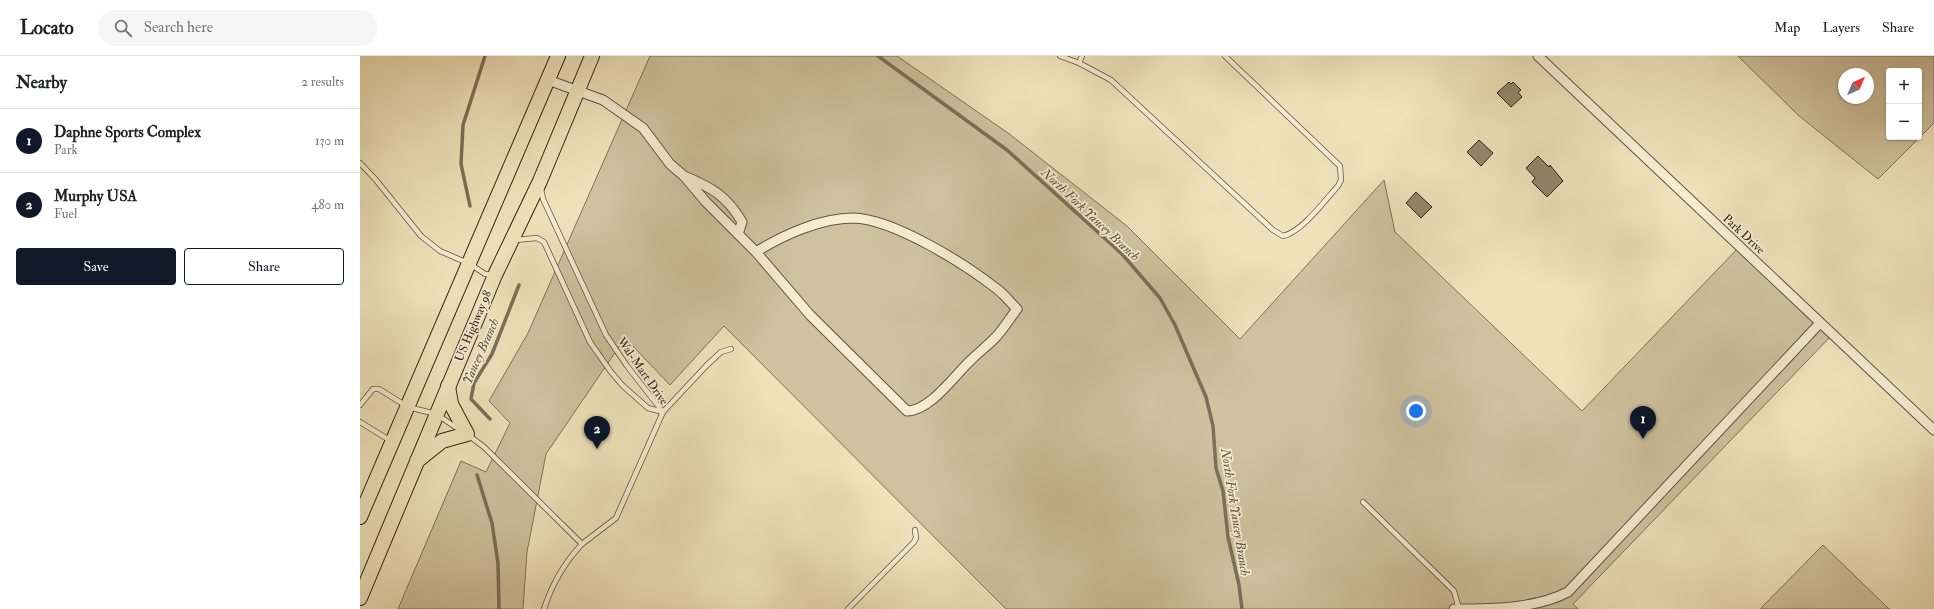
<!DOCTYPE html>
<meta charset="utf-8">
<style>
body{margin:0;font-family:"IM FELL Double Pica",serif;background:#f6f6f6;color:#202124}
.controls{position:absolute;right:12px;top:12px;display:grid;overflow:hidden;border-radius:4px;box-shadow:0 1px 3px #0004}
.controls button{width:36px;height:36px;display:grid;place-items:center;padding:0;border:0;border-bottom:1px solid #e0e0e0;background:#fff;color:#202124;font:20px sans-serif}
.compass{position:absolute;left:1478px;top:12px;width:36px;height:36px;border-radius:50%;background:#fff;box-shadow:0 1px 3px #0004;rotate:44deg}
.you{position:absolute;left:1056px;top:355px;width:14px;height:14px;margin:-10px;border:3px solid #fff;border-radius:50%;background:#1a73e8;box-shadow:0 0 0 6px #1a73e833}
.badge{display:grid;place-items:center;width:26px;height:26px;border-radius:50%;background:#111827;color:#fff;font-size:13px;font-weight:700}
.pin{position:absolute;translate:-50% -33px;filter:drop-shadow(0 1px 2px #0008)}
.pin::after{content:'';position:absolute;top:21px;width:14px;height:12px;background:inherit;clip-path:polygon(0 0,100% 0,50% 100%)}
.list{margin:0;padding:0;list-style:none}
h2{display:flex;justify-content:space-between;align-items:center;height:52px;margin:0;padding:0 16px;font-size:17px}
h2 small{font-size:13px;font-weight:400;color:#757577}
.list li{display:grid;grid-template-columns:26px 1fr auto;gap:12px;align-items:center;box-sizing:border-box;height:64px;padding:0 16px;border-top:1px solid #e0e0e0}
.list b{display:block;font-size:15px;white-space:nowrap}
.list p{margin:0;font-size:13px;white-space:nowrap;color:#757577}
.list em{font-size:13px;font-style:normal;color:#757577}
.actions{display:flex;gap:8px;padding:12px 16px}
.actions a{flex:1;padding:9px 0;border:1px solid #111827;border-radius:4px;text-align:center;font-size:14px;color:#111827}
.actions .main{background:#111827;color:#fff}
.icon{flex:none;width:22px;height:22px;fill:none;stroke:currentColor;stroke-width:2;stroke-linecap:round;stroke-linejoin:round}
.map{position:relative;flex:none;width:1574px;height:553px;overflow:hidden}
header{display:flex;align-items:center;gap:24px;box-sizing:border-box;height:56px;padding:0 20px;background:#fff;border-bottom:1px solid #e0e0e0}
header strong{font-size:19px}
nav{display:flex;gap:22px;margin-inline-start:auto;font-size:14px}
.search{width:280px;height:36px;background:#f6f6f6;display:flex;align-items:center;gap:10px;box-sizing:border-box;padding:0 14px;border-radius:22px;color:#757577;font-size:15px}
main{display:flex}
aside{flex:1;background:#fff}
.map>svg:first-child{display:block}
.green{fill:#cfc29f;stroke:#80735c;fill-rule:evenodd}
.lines{fill:none;stroke-linecap:round;stroke-linejoin:round}
.stream{stroke:#7c6f5a;stroke-width:3.5}
.building{fill:#93876d;stroke:#30241a}
.lane-casing{stroke:#605442;stroke-width:6}
.street-casing{stroke:#605442;stroke-width:11}
.primary-casing{stroke:#30241a;stroke-width:16}
.lane{stroke:#f5ecd2;stroke-width:4.5}
.street{stroke:#f5ecd2;stroke-width:9}
.primary{stroke:#efe2ba;stroke-width:14}
.labels{text-anchor:middle;stroke-width:3.5;stroke-linejoin:round;paint-order:stroke}
.street-label{font-size:12px;fill:#30241a;stroke:#f5ecd2}
.water-label{font-size:13px;font-style:italic;fill:#5c503f;stroke:#f5ecd2}
</style>
<header>
<strong>Locato</strong>
<div class="search"><svg class="icon" aria-label="search" viewBox="0 0 24 24"><circle cx="10" cy="10" r="6"/><path d="M15 15l6 6"/></svg>Search here</div>
<nav><a>Map</a><a>Layers</a><a>Share</a></nav>
</header>
<main>
<aside>
<h2>Nearby<small>2 results</small></h2>
<ul class="list">
<li><span class="badge">1</span><div><b>Daphne Sports Complex</b><p>Park</p></div><em>130 m</em></li>
<li><span class="badge">2</span><div><b>Murphy USA</b><p>Fuel</p></div><em>480 m</em></li>
</ul>
<div class="actions"><a class="main">Save</a><a>Share</a></div>
</aside>
<div class="map">
<svg width="1574" height="553" viewBox="0 0 1574 553">
<rect width="100%" height="100%" fill="#efe2ba"/>
<filter id="stains"><feTurbulence type="fractalNoise" baseFrequency=".005" numOctaves="4"/><feColorMatrix values="0 0 0 0 .2 0 0 0 0 .09 0 0 0 0 .02 0 0 0 .5 -.17"/></filter>
<radialGradient id="worn" r=".72"><stop offset=".6" stop-color="#630" stop-opacity="0"/><stop offset="1" stop-color="#630" stop-opacity=".3"/></radialGradient>
<g class="green">
<path d="M290,0h247l111,77 119,93 113,113 144,-159 11,52 187,179 158,-165 92,89 -259,269 5,5h-572l-282,-283 -54,59 -45,-47 -79,116 -19,98 -4,57h-125l63,-148 25,11 24,-49 -21,-22 39,-68z"/>
<path d="M1378,0h196v67l-56,56 -80,-64zM1529,15h30v66h-30zM1484,18h24v24h-24z"/>
<path d="M1463,489l66,64h1h-130z"/>
</g>
<g class="lines">
<g class="stream">
<path d="M518,0l129,94 115,104 38,44 15,27 31,72 7,29 3,42 7,23 5,46 11,48 3,24"/>
<path d="M110,150l-9,-42 2,-39 22,-69"/>
<path d="M130,363l-19,-20 3,-16 18,-29 27,-69"/>
<path d="M117,419l15,48 6,40 1,46"/>
</g>
</g>
<g class="building">
<path d="M1149,26l2,2 2,-2 8,8 -3,2 4,5 -11,10 -14,-14z"/>
<path d="M1119,84l14,13 -12,13 -14,-14z"/>
<path d="M1178,100l11,11 1,-2 13,16 -16,16 -15,-15 3,-4 -9,-10z"/>
<path d="M1056,136l16,15 -11,11 -15,-15z"/>
</g>
<g class="lines">
<defs>
<g id="lane">
<path d="M700,0l19,7 32,17 162,150 10,6c19,-4 42,-36 55,-50l3,-6 -1,-14 -115,-110"/>
<path d="M719,7l3,-7"/>
<path d="M0,107l16,17 45,56 19,15 30,13 15,10 8,1"/>
<path d="M181,133l2,10 63,136 21,31 36,46"/>
<path d="M155,184l22,-2 7,4 46,100 21,30 12,14 25,22 15,4"/>
<path d="M0,349l13,-16h6l29,18 28,7 24,16"/>
<path d="M0,366l31,19"/>
<path d="M108,379l16,12 98,97c-18,19 -30,40 -38,65"/>
<path d="M1003,446l91,89 5,18"/>
<path d="M222,488l34,-26 47,-106 44,-47 14,-13 10,-3"/>
<path d="M488,553l66,-67 2,-4 -1,-8"/>
</g>
<g id="street">
<path d="M1178,0l396,374"/>
<path d="M188,24l55,20 40,28 27,36 14,12"/>
<path d="M324,120c27,11 43,20 58,46l-4,12 -32,-32z"/>
<path d="M378,178l18,18 54,63 97,96c23,0 47,-35 63,-50 8,-8 17,-15 25,-23 8,-8 15,-20 22,-29 -7,-7 -13,-15 -20,-20 -32,-25 -103,-70 -144,-71 -32,0 -70,17 -97,34"/>
<path d="M1094,553c38,0 81,0 114,-17l252,-269"/>
</g>
<g id="primary">
<path d="M57,405l25,-20 25,-7 -16,-30 -3,-18"/>
<path d="M0,461l198,-461"/>
<path d="M0,542l135,-323 45,-94 52,-125"/>
</g>
</defs>
<use href="#lane" class="lane-casing"/>
<use href="#street" class="street-casing"/>
<use href="#primary" class="primary-casing"/>
<use href="#lane" class="lane"/>
<use href="#street" class="street"/>
<use href="#primary" class="primary"/>
</g>
<g class="labels">
<g class="street-label">
<text transform="translate(1384 178) rotate(43)" y="4">Park Drive</text>
<text transform="translate(113 270) rotate(-67)" y="4">US Highway 98</text>
<text transform="translate(283 315) rotate(55)" y="4">Wal-Mart Drive</text>
</g>
<g class="water-label">
<text transform="translate(731 158) rotate(43)" y="5">North Fork Yancey Branch</text>
<text transform="translate(120 295) rotate(-66)" y="5">Yancey Branch</text>
<text transform="translate(876 456) rotate(81)" y="5">North Fork Yancey Branch</text>
</g>
</g>
<rect width="100%" height="100%" filter="url(#stains)"/>
<rect width="100%" height="100%" fill="url(#worn)"/>
</svg>
<div class="controls">
<button>+</button>
<button>−</button>
</div>
<svg class="compass" viewBox="-18 -18 36 36"><path d="M0-13l5 13h-10z" fill="#e53935"/><path d="M0 13l5-13h-10z" fill="#757577"/></svg>
<div class="you"></div>
<div class="pin badge" style="left:1283px;top:383px">1</div>
<div class="pin badge" style="left:237px;top:393px">2</div>
</div>
</main>
